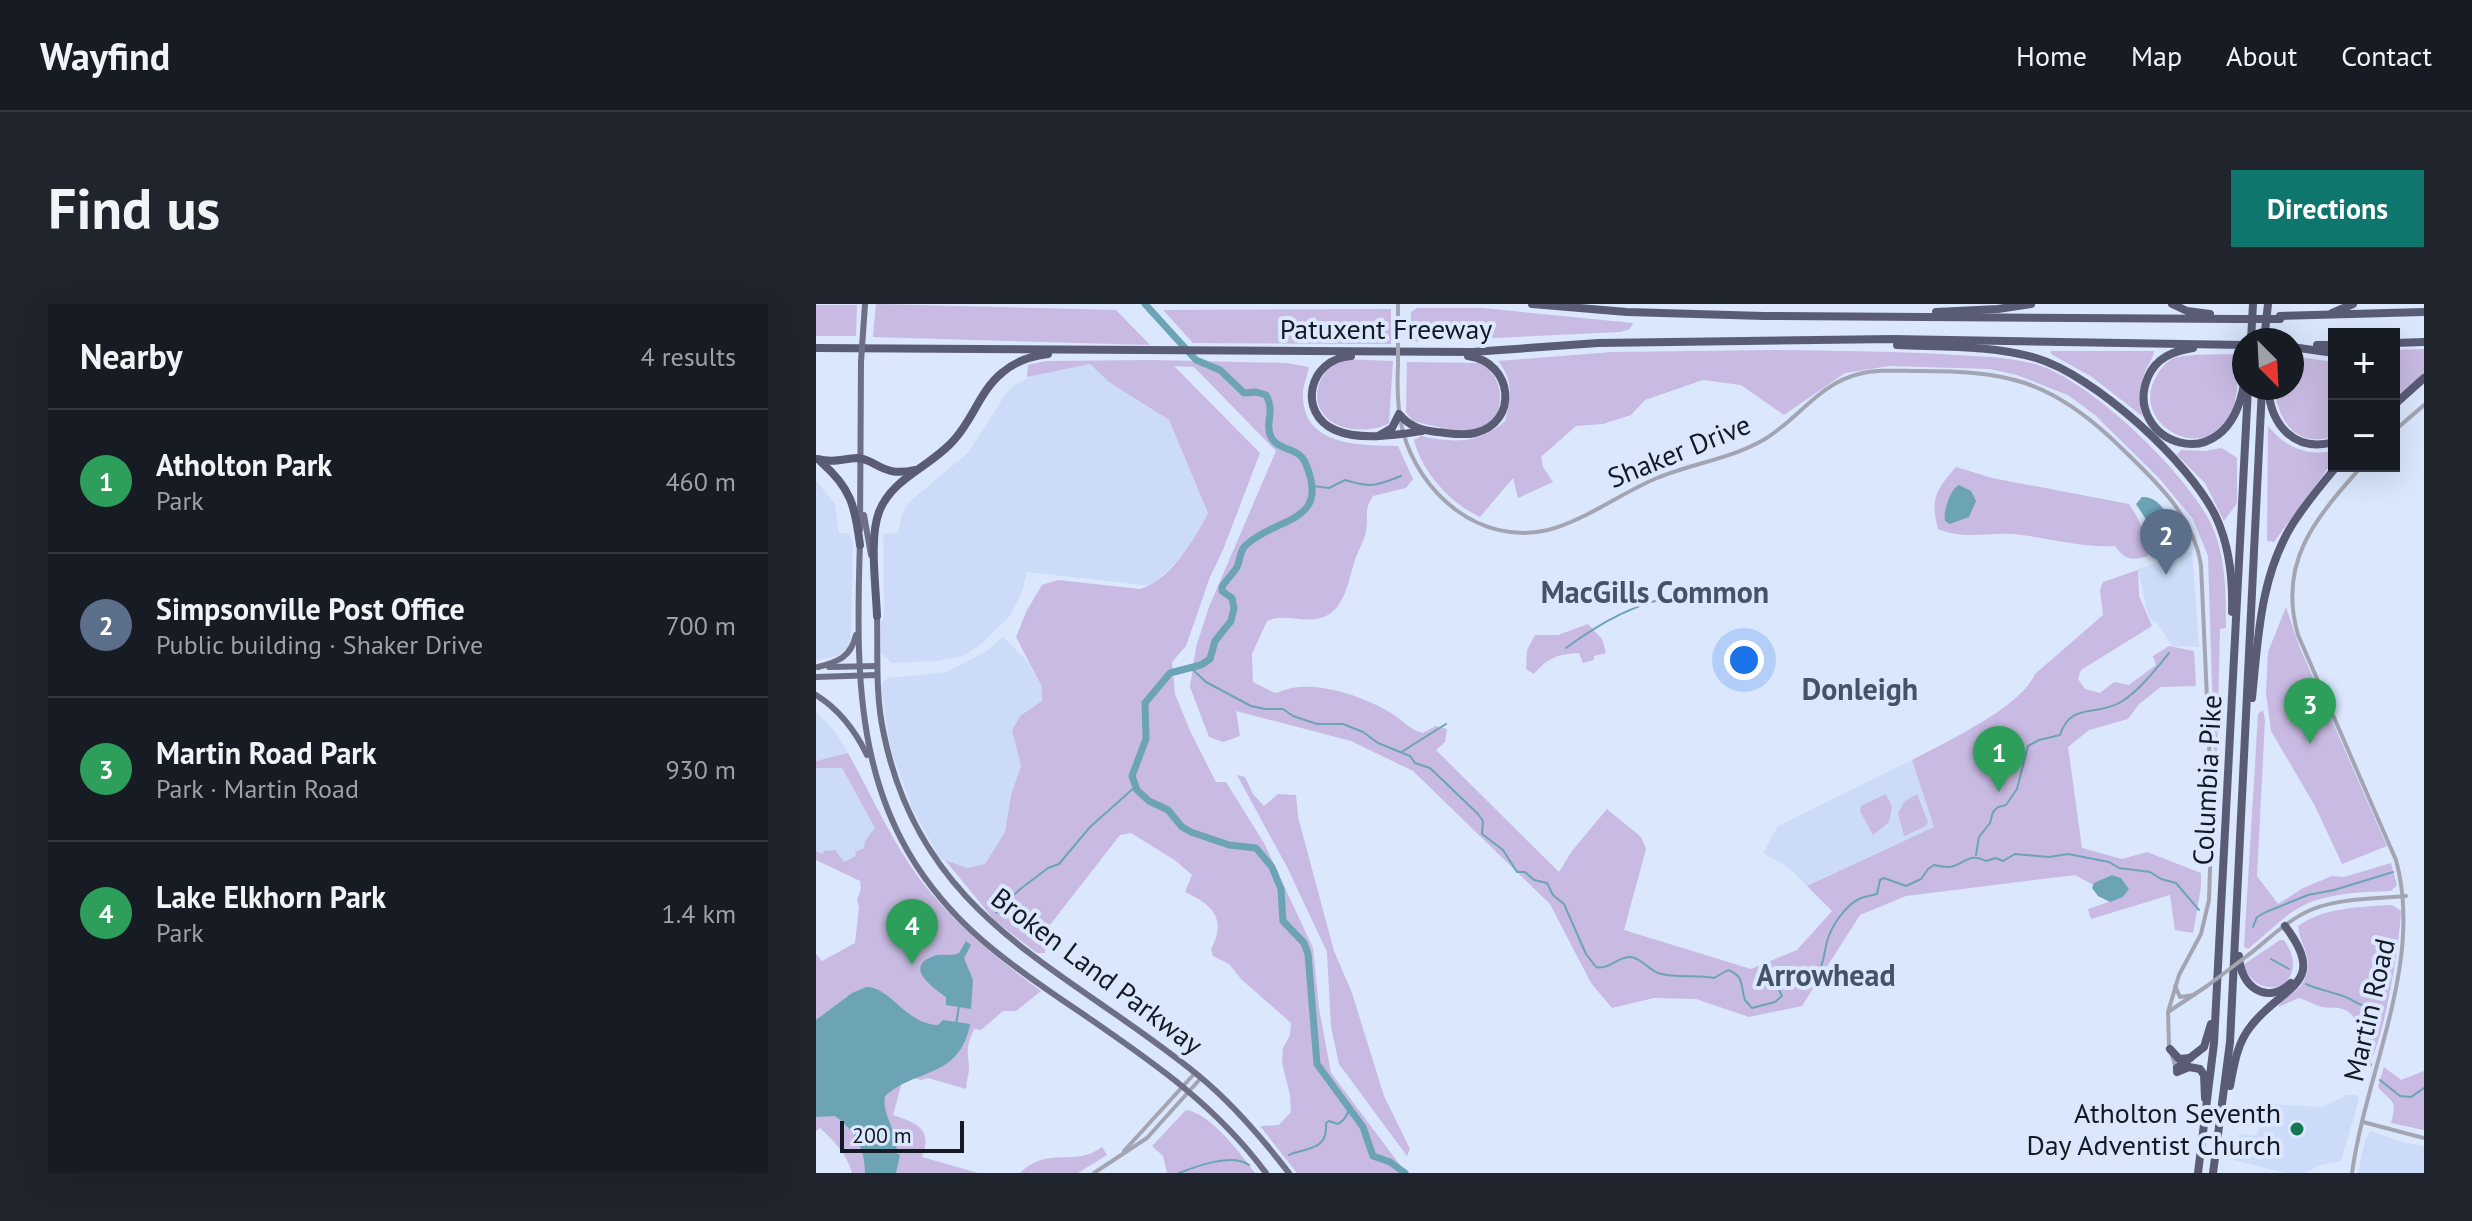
<!DOCTYPE html>
<meta charset="utf-8">
<style>
body{margin:0;font-family:"PT Sans",sans-serif;background:#20242c;color:#f1f3f6}
.controls{position:absolute;right:24px;top:24px;display:grid;overflow:hidden;border-radius:0px;box-shadow:0 8px 32px #0002}
.controls button{width:72px;height:72px;display:grid;place-items:center;padding:0;border:0;border-bottom:2px solid #363941;background:#171b24;color:#f1f3f6;font:40px sans-serif}
.compass{position:absolute;left:1416px;top:24px;width:72px;height:72px;border-radius:50%;background:#171b24;box-shadow:0 8px 32px #0002;rotate:156deg}
.scale{position:absolute;left:24px;bottom:20px;width:124px;box-sizing:border-box;padding-left:8px;border:4px solid #141a24;border-top:0;font-size:22px;line-height:28px;white-space:nowrap;color:#141a24;-webkit-text-stroke:6px #dae7fd;paint-order:stroke}
.you{position:absolute;left:928px;top:356px;width:28px;height:28px;margin:-20px;border:6px solid #fff;border-radius:50%;background:#1a73e8;box-shadow:0 0 0 12px #1a73e833}
.badge{display:grid;place-items:center;width:52px;height:52px;border-radius:50%;background:#0f766e;color:#fff;font-size:26px;font-weight:700}
.pin{position:absolute;translate:-50% -66px;filter:drop-shadow(0 2px 4px #0008)}
.pin::after{content:'';position:absolute;top:42px;width:28px;height:24px;background:inherit;clip-path:polygon(0 0,100% 0,50% 100%)}
.list{margin:0;padding:0;list-style:none}
h2{display:flex;justify-content:space-between;align-items:center;height:104px;margin:0;padding:0 32px;font-size:34px}
h2 small{font-size:26px;font-weight:400;color:#9ea1a6}
.list li{display:grid;grid-template-columns:52px 1fr auto;gap:24px;align-items:center;box-sizing:border-box;height:144px;padding:0 32px;border-top:2px solid #363941}
.list b{display:block;font-size:30px;white-space:nowrap}
.list p{margin:0;font-size:26px;white-space:nowrap;color:#9ea1a6}
.list em{font-size:26px;font-style:normal;color:#9ea1a6}
.map{position:relative;flex:none;width:1608px;height:869px;overflow:hidden;border-radius:0px}
header{display:flex;align-items:center;gap:48px;box-sizing:border-box;height:112px;padding:0 40px;background:#171b24;border-bottom:2px solid #363941}
header strong{font-size:38px}
nav{display:flex;gap:44px;margin-inline-start:auto;font-size:28px}
.intro{display:flex;align-items:center;justify-content:space-between;box-sizing:border-box;height:192px;padding:0 48px}
h1{margin:0;font-size:56px}
.button{padding:20px 36px;border-radius:0px;background:#0f766e;color:#fff;font-size:28px;font-weight:700}
main{display:flex;gap:48px;padding:0 48px}
aside{flex:1;background:#171b24;border-radius:0px;box-shadow:0 8px 32px #0002}
.map>svg:first-child{display:block}
.built{fill:#ccdcf8}
.green{fill:#c8bae2}
.water{fill:#6ca4b6}
.lines{fill:none;stroke-linecap:round;stroke-linejoin:round}
.stream{stroke:#6ca4b6;stroke-width:2}
.river{stroke:#6ca4b6;stroke-width:7}
.minor{stroke:#a4a5b3;stroke-width:4}
.major{stroke:#6d6f86;stroke-width:6}
.highway{stroke:#5a5c76;stroke-width:8}
.minor-bridge{stroke:#a4a5b3;stroke-width:4}
.major-bridge{stroke:#6d6f86;stroke-width:6}
.highway-bridge{stroke:#5a5c76;stroke-width:8}
.poi-dot{fill:#167850;stroke:#dae7fd;stroke-width:3}
.labels{text-anchor:middle;stroke-width:8;stroke-linejoin:round;paint-order:stroke}
.street-label{font-size:28px;fill:#141a24;stroke:#dae7fd}
.poi-label{font-size:28px;fill:#141a24;stroke:#dae7fd;text-anchor:end}
.neighbourhood-label{font-size:30px;font-weight:bold;fill:#455369;stroke:#dae7fd}
</style>
<header>
<strong>Wayfind</strong>
<nav><a>Home</a><a>Map</a><a>About</a><a>Contact</a></nav>
</header>
<div class="intro"><h1>Find us</h1><a class="button">Directions</a></div>
<main>
<aside>
<h2>Nearby<small>4 results</small></h2>
<ul class="list">
<li><span class="badge" style="background:#2e9e5b">1</span><div><b>Atholton Park</b><p>Park</p></div><em>460 m</em></li>
<li><span class="badge" style="background:#5c6f8a">2</span><div><b>Simpsonville Post Office</b><p>Public building · Shaker Drive</p></div><em>700 m</em></li>
<li><span class="badge" style="background:#2e9e5b">3</span><div><b>Martin Road Park</b><p>Park · Martin Road</p></div><em>930 m</em></li>
<li><span class="badge" style="background:#2e9e5b">4</span><div><b>Lake Elkhorn Park</b><p>Park</p></div><em>1.4 km</em></li>
</ul>
</aside>
<div class="map">
<svg width="1608" height="869" viewBox="0 0 1608 869">
<rect width="100%" height="100%" fill="#dae7fd"/>
<g class="built">
<path d="M274,60l19,18 60,38 39,93 -17,34 -39,39 -125,-14 -5,20 -12,24 -30,29 -17,11 -25,5 -46,2 -11,-10v-30l3,-6 -1,-83 15,-1 4,-18 6,-12 61,-51 36,-57 8,-9 24,-13z"/>
<path d="M0,177l19,23 4,29h10l4,10 -2,96 -4,10 -9,7 -22,4z"/>
<path d="M1376,247l7,96 -27,-1 -14,-22 -9,-6 -11,-49z"/>
<path d="M187,333l25,25 14,25v15l-22,14 -8,13 9,37 -10,29 -6,37 -20,32 -18,4 -27,-9 -28,-51 -21,-58 -10,-63 2,-5 6,-4 58,-6 38,-20z"/>
<path d="M0,408l18,18 14,23 -32,8z"/>
<path d="M1096,456l22,67 -127,59 -19,-19 -25,-14 15,-27z"/>
<path d="M0,464h26l34,60 -27,45 -33,-14z"/>
<path d="M1531,791h10l2,4 -18,62 -20,4 -16,8h-19l-52,-13 5,-26 17,2 15,-32 51,3z"/>
<path d="M1554,827l33,11 21,4v27h-66l7,-32z"/>
</g>
<g class="green">
<path d="M60,0l240,6 34,35 -277,-8z"/>
<path d="M0,1h41l-1,31h-40z"/>
<path d="M601,4h65l151,15 -3,6 -10,3 -210,10 1,-30z"/>
<path d="M575,5v35l-198,-1 -30,-33z"/>
<path d="M1608,45v27l-30,26v-52z"/>
<path d="M960,46c55,1 109,1 164,4 30,2 61,2 91,9 55,12 158,112 181,163 14,32 14,68 14,102l-6,1 -3,124 -3,-3 -6,-194 -15,-37 -34,-41 -64,-63 -27,-20 -51,-20 -27,-6 -101,-3 -44,7 -61,42 -43,-30 -38,-5 -58,20 -14,15 -28,9 -27,2 -35,31 2,10 10,15 -35,16 -5,-20 -33,39c-30,-14 -58,-45 -66,-77l7,-4c32,7 59,8 84,-15 6,-24 9,-40 -7,-60l114,-9z"/>
<path d="M1235,47h103c-1,7 -4,11 -8,18 -6,16 -8,31 -4,47l-50,-39 -41,-23z"/>
<path d="M1417,50l7,1c-2,17 -2,52 -12,66 -27,40 -92,5 -75,-38 4,-9 10,-19 19,-24 13,-6 46,-4 61,-5z"/>
<path d="M1476,52l42,6v74c-38,13 -55,-14 -60,-48h18z"/>
<path d="M525,55l52,2 -4,62c-15,10 -51,9 -64,-7 -17,-20 -4,-46 16,-57z"/>
<path d="M336,56l135,3 22,4c-1,7 -5,16 -6,24 -3,56 57,54 95,55l15,33 -7,9 -33,8c-10,15 -4,19 -7,35 -2,11 -8,19 -11,29 -6,18 -9,44 -27,55 -20,11 -42,-3 -61,6l-15,33 1,28 22,11c8,-2 17,-6 25,-6 29,-2 66,11 91,26 12,7 17,16 32,20l13,-7 11,3 -2,13 -9,8 123,122 13,-21 35,-42 34,28 5,12 -22,81 127,39 46,-19 35,-39 -25,-25 127,-59 -22,-67c32,-17 109,-53 123,-86l68,-59 -3,-25 3,-8 35,-12 1,26 13,30 -71,44 -3,9 7,10 15,4 14,-11 15,3 27,-20 -3,-9 16,-10 25,5 2,35 -35,1 -22,17 -11,15 -39,11 -21,17 14,101 40,11 25,-7 54,21v14l-8,46 -18,-3 -5,-35 -79,24 -3,-10 35,-12 6,-8 -8,-11 -9,-3 -19,10 -18,-10 -169,21 -46,19 -58,91 -53,11 -53,-18 -42,-1 -42,10 -21,-25 -41,-79 -137,-133 -62,-30 -115,-30 4,25 -17,6 -14,-5 -19,-50 6,-40 13,-40 67,-156 -82,-84 -20,-1 86,87 -37,97 -13,27 -24,69 -14,16 3,32 16,39 25,49h10l38,61 49,105 6,60 12,65 75,100h-109l-37,-47 19,-1 12,-13 -1,-17 -8,-32 1,-15 7,-13 1,-12 -49,-43 -13,-16 -16,-8 -2,-7c16,-30 2,-44 -26,-57l7,-17 -16,-14 -45,-28 -11,2 -74,95 -1,23h-8l-42,-32 -50,-61 22,8 18,-4 20,-32 6,-37 10,-29 -9,-36 8,-14 22,-15v-14l-26,-50 11,-27 15,-25 16,-5 82,9c31,-9 54,-49 68,-76l-39,-93 -60,-38 -19,-18 -63,13 1,-12 18,-4z"/>
<path d="M591,58l73,1c27,13 28,61 -5,67 -19,3 -44,-5 -62,-9l-7,-9z"/>
<path d="M1452,122c18,22 39,30 66,25v9l-60,82 -7,-1z"/>
<path d="M1406,144l15,10v45l-13,18 -19,-38 -28,-28 4,-5 23,1z"/>
<path d="M1140,163l36,11 137,26c12,18 17,31 19,52 -17,5 -23,4 -33,-10 -35,2 -68,-9 -102,-12 -28,-2 -48,6 -75,-5 -8,-31 -2,-39 18,-62z"/>
<path d="M1470,303l13,39 88,200 -45,18 -27,-58 -44,-75 -5,-38 2,-41z"/>
<path d="M772,320l14,15 4,14 -12,3v4l-11,3 -4,-10c-21,1 -32,5 -45,21l-8,-5 1,-19 8,-15h23z"/>
<path d="M1447,406l2,10 -8,156 21,28 25,-16 29,-12 12,1 47,-14 6,22 -6,6c-31,1 -72,2 -99,21 -15,11 -29,25 -44,37l-4,-2 14,-233z"/>
<path d="M32,449c23,41 43,87 71,125 34,45 77,80 122,113l-25,20h-13l-22,19 -7,-1c-9,22 -6,19 -5,39 0,7 -3,14 -3,21l-38,-11 -7,2 -17,-5 -11,40c24,8 40,14 29,42l56,16h-126c-5,-19 -18,-32 -32,-45l-4,3v-177l6,7 33,-18 4,-35 -2,-8 4,-12 -1,-7 -44,-21v-9l7,3 1,-3 11,-1 9,12 12,-6 -1,-4 9,-4 1,-7 10,-13 -33,-60h-26v-7z"/>
<path d="M421,471l8,2 8,17 11,12 14,-12 18,1 2,22 36,134 18,42 32,103 26,53 -3,7 -68,-92 -8,-37 -4,-75 -40,-85z"/>
<path d="M1070,490l6,13 -3,15 -16,13 -13,-24 1,-5z"/>
<path d="M1101,490l11,28 -2,4 -22,10 -6,-23 7,-12z"/>
<path d="M1576,601l9,6c-1,30 -18,143 -38,162 -17,-19 4,-51 -16,-62 -8,-5 -16,-2 -25,-4 -8,-2 -15,-7 -23,-9l-21,9c5,-10 17,-13 24,-23 15,-24 -2,-37 -4,-58 27,-19 62,-19 94,-21z"/>
<path d="M1464,636h4c30,43 -23,68 -41,25z"/>
<path d="M1568,763l17,13 23,-9v59l-33,-7c7,-25 1,-19 -13,-36z"/>
<path d="M370,806c24,3 55,44 69,63h-88l-4,-17 -11,-10z"/>
<path d="M286,843l5,8 -29,18h-58c28,-28 55,-5 82,-26z"/>
</g>
<g class="water">
<path d="M1143,181l12,6 5,10 -7,16 -19,7 -5,-3c-2,-9 5,-32 14,-36z"/>
<path d="M1326,193c16,-1 25,16 33,29l-2,8 -22,7 -2,-17 -13,-20z"/>
<path d="M1296,571l9,3 8,11 -6,8 -13,5 -12,-6 -6,-8 2,-5z"/>
<path d="M150,637l5,4 -7,13 9,22 -2,29 -25,-4v-8c-11,-8 -44,-30 -12,-41 8,-3 16,1 25,-3z"/>
<path d="M50,683c24,-1 39,37 72,38l5,-5 27,4c-10,54 -53,44 -85,72 -4,20 15,36 11,57l4,2 -4,18h-31c0,-25 -10,-42 -30,-57l-19,1v-97l36,-27z"/>
</g>
<g class="lines">
<g class="stream">
<path d="M497,182l16,2 16,-8c26,8 31,6 56,-4"/>
<path d="M750,344c34,-25 73,-48 116,-52"/>
<path d="M373,362l17,16 45,24 14,3h18l10,7 24,8h26l20,8 15,11 32,13 5,7 15,5 48,46 5,7 -1,13 21,16 14,22h8l9,8 13,3 6,12 11,9 22,50 10,13c14,3 22,-11 35,-10 10,1 18,13 27,16 19,6 38,1 56,5l14,-8c17,6 12,16 17,30l7,8 23,-6 7,-6 -4,-8 -8,-1 -3,-9c12,-13 26,-2 34,6 25,-8 21,-27 27,-46 5,-14 18,-33 31,-39 6,-3 12,-3 18,-5l3,-14 4,-2 22,8 15,-7 7,-10 6,-4c5,1 10,2 14,2 14,0 20,-16 38,-6l10,-3 7,3 12,-7 34,3 19,-3 41,8 10,6 31,4 11,7 15,4 23,27"/>
<path d="M587,447l43,-27"/>
<path d="M1160,551l3,-18 11,-14 3,-11 5,-5 8,-2 11,-16 11,-43 11,-6 21,-5c11,-33 35,-18 61,-33 19,-12 34,-32 48,-49"/>
<path d="M180,609l23,-23 29,-22 11,-4 31,-37 45,-40"/>
<path d="M1437,623l4,-10 9,-5 42,-17 26,-5 59,-18"/>
<path d="M1455,655l18,10"/>
<path d="M1490,680c11,5 22,7 34,11 10,2 16,10 26,11v15l5,8v9l-5,15 5,12"/>
<path d="M140,720l3,-18"/>
<path d="M1564,776l20,16 11,1 13,-9"/>
<path d="M473,851c17,-8 39,-3 37,-32l3,-2 9,3c7,-4 10,-9 11,-16"/>
<path d="M363,869c18,-7 53,-20 70,-8"/>
</g>
<path class="river" d="M329,0l51,56 24,10 24,23 12,-1 10,3c10,17 -2,28 5,42 7,14 27,10 34,25 27,62 -28,54 -59,83 -7,6 -5,14 -9,22 -4,7 -11,13 -15,20v4l10,7 2,10 -3,13 -16,20 -5,18 -9,6 -31,8 -25,30 1,36 -14,37 5,14 12,11 19,9 14,17 9,5 38,13 27,3 16,19 9,22 2,32 21,22 4,11 9,110 46,63 10,29 17,6 15,11"/>
<g class="minor">
<path d="M582,61c-1,22 -1,45 5,67 17,62 77,114 145,98 38,-10 73,-37 109,-52 36,-15 74,-19 108,-39 33,-20 55,-56 94,-65 19,-5 40,-3 60,-3 85,0 129,8 193,68 37,36 81,73 89,126l11,245 -3,90 -8,34 -22,41 -11,37 1,33 7,24"/>
<path d="M1578,127l30,-26"/>
<path d="M1431,652c21,-16 41,-37 66,-47 28,-11 63,-10 93,-13"/>
<path d="M1359,682l5,11 14,-2"/>
<path d="M1352,708l39,-26"/>
<path d="M1547,818l61,16"/>
<path d="M308,847l71,-78"/>
<path d="M278,869l53,-35 54,-60"/>
<path d="M1536,869c14,-102 72,-211 44,-313l-98,-225c-21,-74 18,-117 64,-169"/>
</g>
<g class="major">
<path d="M48,211l7,40"/>
<path d="M44,226l1,-168"/>
<path d="M44,237c-5,155 -5,289 123,400 30,26 64,49 97,71 71,49 134,91 186,161"/>
<path d="M61,310c1,41 -2,81 7,121 39,187 184,233 315,341 34,28 63,62 90,97"/>
<path d="M2,363c20,-5 33,-10 38,-32"/>
<path d="M13,363l48,-1"/>
<path d="M0,373l61,-2"/>
<path d="M0,391c24,15 39,35 51,60"/>
</g>
<g class="highway">
<path d="M716,0l95,8 137,4 475,3"/>
<path d="M1356,0l15,7 23,3"/>
<path d="M1120,8l62,-3 33,-5"/>
<path d="M1516,9l21,-9"/>
<path d="M1464,12l144,-4"/>
<path d="M1435,36l2,-36"/>
<path d="M1448,36l4,-36"/>
<path d="M1578,39l30,-1"/>
<path d="M1081,41c45,2 95,0 139,13 58,17 154,104 180,159 14,30 17,62 16,95"/>
<path d="M1501,41h17"/>
<path d="M1476,43l42,6"/>
<path d="M0,44l656,4 126,-9 295,-4 351,6"/>
<path d="M1377,44c-20,3 -37,10 -45,29 -27,63 79,109 96,7"/>
<path d="M535,52c-43,3 -54,57 -16,74 25,11 61,5 87,1"/>
<path d="M1452,84c3,37 26,65 66,54"/>
<path d="M1578,101l30,-27"/>
<path d="M564,131l12,-7 7,-14c11,13 22,16 38,18 12,1 26,4 38,1 44,-10 39,-71 -7,-77"/>
<path d="M1,155c18,4 24,0 40,-1 17,0 26,20 57,12"/>
<path d="M5,158c30,26 34,44 39,83"/>
<path d="M61,312c-1,-30 -8,-78 2,-104 13,-34 51,-45 74,-71 20,-21 27,-51 50,-69 13,-11 28,-16 45,-18"/>
<path d="M1436,394c6,-59 8,-121 40,-173 13,-21 29,-40 45,-59"/>
<path d="M1423,652c1,30 27,50 52,27"/>
<path d="M1354,745l9,10 11,-1"/>
<path d="M1361,764l27,-21 7,-23"/>
<path d="M1361,768l12,-5 11,2 4,6 1,23"/>
<path d="M1414,782c4,-21 7,-43 21,-60 31,-41 79,-41 34,-100"/>
<path d="M1382,869l16,-130 34,-655"/>
<path d="M1397,869l17,-131 32,-654"/>
</g>
<g class="minor-bridge">
<path d="M582,61v-61"/>
<path d="M1391,682l40,-30"/>
</g>
<path class="major-bridge" d="M45,58l4,-58"/>
<path class="highway-bridge" d="M1423,15h41"/>
</g>
<circle class="poi-dot" cx="1481" cy="825" r="8"/>
<g class="labels">
<g class="street-label">
<text x="570" y="35">Patuxent Freeway</text>
<text transform="translate(863 147) rotate(-22)" y="10">Shaker Drive</text>
<text transform="translate(1391 476) rotate(-87)" y="10">Columbia Pike</text>
<text transform="translate(281 667) rotate(37)" y="10">Broken Land Parkway</text>
<text transform="translate(1553 706) rotate(-77)" y="10">Martin Road</text>
</g>
<g class="poi-label">
<text x="1465" y="819">Atholton Seventh<tspan x="1465" dy="32">Day Adventist Church</tspan></text>
</g>
<g class="neighbourhood-label">
<text x="839" y="299">MacGills Common</text>
<text x="1044" y="396">Donleigh</text>
<text x="1010" y="682">Arrowhead</text>
</g>
</g>
</svg>
<div class="controls">
<button>+</button>
<button>−</button>
</div>
<svg class="compass" viewBox="-18 -18 36 36"><path d="M0-13l5 13h-10z" fill="#e53935"/><path d="M0 13l5-13h-10z" fill="#9ea1a6"/></svg>
<div class="scale">200 m</div>
<div class="you"></div>
<div class="pin badge" style="left:1183px;top:488px;background:#2e9e5b">1</div>
<div class="pin badge" style="left:1350px;top:271px;background:#5c6f8a">2</div>
<div class="pin badge" style="left:1494px;top:440px;background:#2e9e5b">3</div>
<div class="pin badge" style="left:96px;top:661px;background:#2e9e5b">4</div>
</div>
</main>
